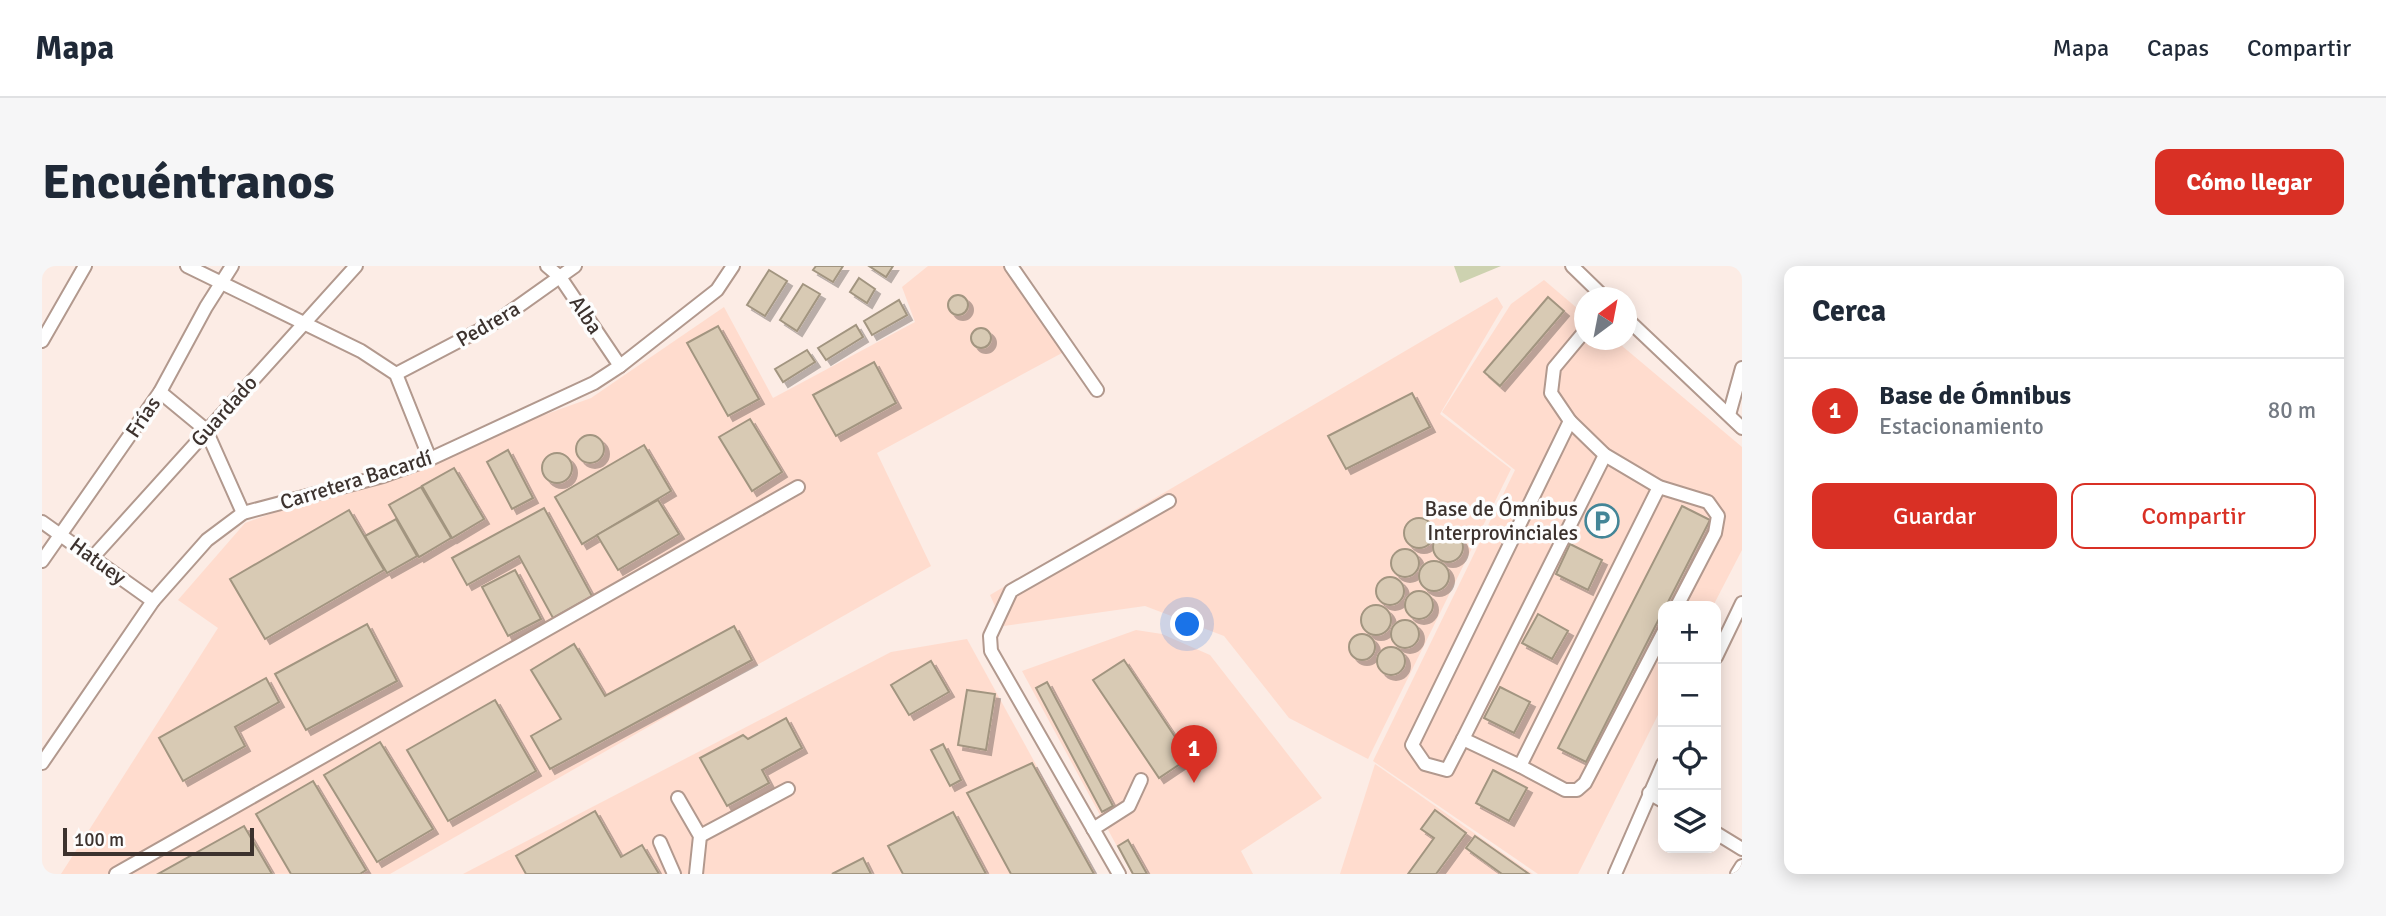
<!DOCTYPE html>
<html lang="es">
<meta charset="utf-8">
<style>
body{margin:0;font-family:Signika,sans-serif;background:#f6f6f7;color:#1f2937}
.controls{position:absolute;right:21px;bottom:21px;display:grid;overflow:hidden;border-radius:14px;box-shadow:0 4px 18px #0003}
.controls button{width:63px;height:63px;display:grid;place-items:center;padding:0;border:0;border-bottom:2px solid #e0e1e3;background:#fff;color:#1f2937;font:35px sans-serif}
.compass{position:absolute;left:1532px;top:21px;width:63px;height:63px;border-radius:50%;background:#fff;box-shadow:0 4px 18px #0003;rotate:32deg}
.scale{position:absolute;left:21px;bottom:18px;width:191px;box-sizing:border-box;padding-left:7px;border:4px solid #3c322e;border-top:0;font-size:19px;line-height:24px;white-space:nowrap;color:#3c322e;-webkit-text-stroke:5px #fdfdfd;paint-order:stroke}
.you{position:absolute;left:1146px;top:359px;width:24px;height:24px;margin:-18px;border:5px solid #fff;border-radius:50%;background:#1a73e8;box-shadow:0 0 0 10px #1a73e833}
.badge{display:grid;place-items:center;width:46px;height:46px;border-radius:50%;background:#d93025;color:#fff;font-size:23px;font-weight:700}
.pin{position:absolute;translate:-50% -58px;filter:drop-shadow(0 2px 4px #0008)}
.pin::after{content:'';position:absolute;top:37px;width:24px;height:21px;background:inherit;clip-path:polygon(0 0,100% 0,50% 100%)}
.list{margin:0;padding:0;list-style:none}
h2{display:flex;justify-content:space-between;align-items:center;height:91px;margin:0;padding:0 28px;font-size:30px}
h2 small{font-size:23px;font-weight:400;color:#747a83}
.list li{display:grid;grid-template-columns:46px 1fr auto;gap:21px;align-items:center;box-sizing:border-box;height:105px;padding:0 28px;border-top:2px solid #e0e1e3}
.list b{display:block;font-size:26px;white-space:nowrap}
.list p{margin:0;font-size:23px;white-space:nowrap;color:#747a83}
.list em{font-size:23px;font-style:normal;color:#747a83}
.actions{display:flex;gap:14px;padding:21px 28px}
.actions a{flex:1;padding:16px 0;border:2px solid #d93025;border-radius:14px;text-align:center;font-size:24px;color:#d93025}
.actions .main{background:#d93025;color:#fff}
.icon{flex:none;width:38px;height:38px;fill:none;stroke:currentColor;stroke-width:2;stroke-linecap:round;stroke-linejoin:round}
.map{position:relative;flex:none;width:1700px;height:608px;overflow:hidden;border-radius:14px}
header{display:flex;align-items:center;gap:42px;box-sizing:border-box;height:98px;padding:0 35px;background:#fff;border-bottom:2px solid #e0e1e3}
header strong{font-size:33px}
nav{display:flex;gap:38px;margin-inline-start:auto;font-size:24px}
.intro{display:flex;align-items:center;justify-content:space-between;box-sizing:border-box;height:168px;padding:0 42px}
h1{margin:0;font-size:49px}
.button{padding:18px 32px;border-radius:14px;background:#d93025;color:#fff;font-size:24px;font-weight:700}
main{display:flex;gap:42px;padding:0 42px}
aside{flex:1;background:#fff;border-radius:14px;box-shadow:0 4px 18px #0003}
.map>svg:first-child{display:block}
.built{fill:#ffdcce}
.green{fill:#cdd2b0}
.building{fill:#d8cab4;stroke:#a29580;stroke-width:2;filter:url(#shadow)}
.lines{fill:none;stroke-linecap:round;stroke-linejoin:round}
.minor-casing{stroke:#b2998e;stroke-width:16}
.minor{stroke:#fff;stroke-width:12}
.labels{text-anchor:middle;stroke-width:7;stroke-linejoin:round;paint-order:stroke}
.street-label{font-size:21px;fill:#3c322e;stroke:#fdfdfd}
.poi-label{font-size:21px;fill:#3c322e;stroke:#fdfdfd;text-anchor:end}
</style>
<header>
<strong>Mapa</strong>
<nav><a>Mapa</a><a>Capas</a><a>Compartir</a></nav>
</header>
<div class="intro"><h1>Encuéntranos</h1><a class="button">Cómo llegar</a></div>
<main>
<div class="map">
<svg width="1700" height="608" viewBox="0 0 1700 608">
<defs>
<filter id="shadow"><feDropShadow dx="5" dy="5" stdDeviation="0" flood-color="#0004"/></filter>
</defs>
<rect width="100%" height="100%" fill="#fcece5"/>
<g class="built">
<path d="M886,0h82l52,87 -185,100 54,113 -541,308h-329l157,-246 -40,-28 67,-77 346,-125 133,-91 49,91 142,-76 -13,-35z"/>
<path d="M1502,14l40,34v26h31l127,107v103l-29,56h-50v99l-85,169h-40l-165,-113 142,-291 -73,-58 69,-108z"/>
<path d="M1455,31l6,10 -63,107 71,55 -143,290 -79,-41 -65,-82 -79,-30 -141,20 -14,-31z"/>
<path d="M1094,364l26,4 48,21 112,143 -81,53 12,23h-121l-110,-203z"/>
<path d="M925,373l129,235h-633l428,-222z"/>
<path d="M1333,498l158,110h-193z"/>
</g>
<path class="green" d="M1412,0h47l-41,17z"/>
<g class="building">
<path d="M774,0h27l-10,16 -20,-12z"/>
<path d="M827,0h24l-7,11z"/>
<path d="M727,4l18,11 -22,35 -18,-11z"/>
<path d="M817,12l16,11 -8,14 -17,-11z"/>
<path d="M761,18l17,10 -23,37 -17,-11z"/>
<circle cx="916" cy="39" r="10"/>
<path d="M1506,31l16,14 -64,75 -16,-14z"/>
<path d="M857,34l8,15 -35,20 -8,-14z"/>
<path d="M814,59l7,12 -37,23 -8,-12z"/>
<path d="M676,60l41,73 -31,17 -41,-73z"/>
<circle cx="939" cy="72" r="10"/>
<path d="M765,84l8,12 -32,20 -8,-13z"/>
<path d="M832,96l22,41 -60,33 -23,-41z"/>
<path d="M1370,127l18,34 -84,42 -18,-33z"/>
<path d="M708,153l32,53 -30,19 -33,-54z"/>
<circle cx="548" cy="183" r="14"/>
<path d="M602,179l27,46 -89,53 -27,-47z"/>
<path d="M466,184l25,48 -21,11 -25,-47z"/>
<circle cx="515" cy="202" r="15"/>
<path d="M412,202l30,51 -32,19 -30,-52z"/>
<path d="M379,221l30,51 -32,19 -30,-52z"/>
<path d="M616,234l21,34 -61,36 -21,-35z"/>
<path d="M1640,240l28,14 -44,86h-3v5l-77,151 -28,-14z"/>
<path d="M502,242l48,88 -39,22 -34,-62 -52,29 -15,-27z"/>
<path d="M307,244l35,60 -119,69 -35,-60z"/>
<circle cx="1377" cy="267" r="15"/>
<path d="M354,253l21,37 -30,17 -22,-37z"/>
<circle cx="1406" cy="281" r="15"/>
<path d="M1528,278l32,16 -14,30 -32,-16z"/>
<circle cx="1363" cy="297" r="14"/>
<circle cx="1392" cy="310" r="15"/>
<path d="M473,304l26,49 -33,17 -26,-49z"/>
<circle cx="1348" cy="325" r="14"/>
<circle cx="1377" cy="339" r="14"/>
<circle cx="1334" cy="354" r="15"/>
<path d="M1496,348l30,17 -16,28 -30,-16z"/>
<circle cx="1363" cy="368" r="14"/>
<path d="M325,358l30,57 -91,49 -31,-56z"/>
<path d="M692,360l18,34 -202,109 -19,-33 30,-17 -30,-49 43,-26 31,52z"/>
<circle cx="1320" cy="381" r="13"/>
<circle cx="1349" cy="395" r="14"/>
<path d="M1082,394l65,98 -30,20 -66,-98z"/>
<path d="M889,395l18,31 -40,23 -18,-30z"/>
<path d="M224,412l13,24 -44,25 10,19 -62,35 -24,-43z"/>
<path d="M1005,416l66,124 -11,6 -66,-124z"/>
<path d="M1458,421l30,15 -16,31 -30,-15z"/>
<path d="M925,424l28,4 -9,56 -28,-5z"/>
<path d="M453,434l41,71 -88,50 -41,-71z"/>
<path d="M744,452l16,30 -40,22 7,13 -42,23 -27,-48 43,-23 5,4z"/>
<path d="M338,476l53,87 -56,33 -53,-87z"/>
<path d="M901,478l18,36 -11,6 -19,-36z"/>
<path d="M990,497l62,111h-83l-44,-81z"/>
<path d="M1451,504l34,18 -18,33 -33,-18z"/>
<path d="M271,515l53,89 -6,4h-69l-35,-60z"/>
<path d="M1393,544l31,23 -30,41h-28l26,-36 -13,-9z"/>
<path d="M553,545l26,46 21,-12 17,29h-133l-10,-18z"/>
<path d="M911,546l33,62h-83l-15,-28z"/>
<path d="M202,560l28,48h-114z"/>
<path d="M1433,570l54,38h-27l-36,-26z"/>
<path d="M1086,574l19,34h-14l-15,-28z"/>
<path d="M821,592l8,16h-39z"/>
</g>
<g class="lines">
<defs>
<g id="minor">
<path d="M145,0l174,85 35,23 34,85"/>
<path d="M505,0l13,11 60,89"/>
<path d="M969,0l86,124"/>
<path d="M1530,0l33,32"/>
<path d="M1584,52l116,110"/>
<path d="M0,75l43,-75"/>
<path d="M354,108l103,-54 76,-54"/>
<path d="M118,126l46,38 37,83"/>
<path d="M1687,149l13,-47"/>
<path d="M1528,155l35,34 54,32 49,15 10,14 -3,17 -38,73"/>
<path d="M1617,221l-139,279 45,24h12l8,-7 78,-150"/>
<path d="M0,256l111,79"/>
<path d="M51,291l263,-291"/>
<path d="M0,295l118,-169 46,-85 26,-41"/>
<path d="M1674,391l26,-54"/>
<path d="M1421,473l-16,31 -22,-6 -13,-19 158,-324 -19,-28 3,-25 30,-36"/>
<path d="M0,497l111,-162 54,-61 36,-27 140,-37 47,-17 164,-76 26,-17 97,-76 16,-24"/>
<path d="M1478,500l-57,-27 142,-284"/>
<path d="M1607,527l14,8"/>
<path d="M636,532l22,38 -4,38"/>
<path d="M1051,563l36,-23 12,-26"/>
<path d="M1674,567l26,16"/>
<path d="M658,570l88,-47"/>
<path d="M618,576l14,32"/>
<path d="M74,608l682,-387"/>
<path d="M1077,608l-128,-223 -1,-15 21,-45 158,-90"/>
<path d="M1573,608l48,-110"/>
<path d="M1695,608l5,-8"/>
</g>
</defs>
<use href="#minor" class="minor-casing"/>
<use href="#minor" class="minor"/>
</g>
<defs>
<symbol id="parking-ring" viewBox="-11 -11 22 22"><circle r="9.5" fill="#fdfdfd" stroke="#438597" stroke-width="1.5"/><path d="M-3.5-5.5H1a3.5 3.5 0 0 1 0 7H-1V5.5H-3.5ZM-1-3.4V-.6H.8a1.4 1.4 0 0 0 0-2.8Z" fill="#438597"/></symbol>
</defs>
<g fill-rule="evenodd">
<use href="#parking-ring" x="1541" y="236" width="38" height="38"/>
</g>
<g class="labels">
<g class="street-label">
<text transform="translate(544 49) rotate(56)" y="7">Alba</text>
<text transform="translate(446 58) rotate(-30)" y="7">Pedrera</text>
<text transform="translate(182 145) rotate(-48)" y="7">Guardado</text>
<text transform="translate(101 151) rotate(-56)" y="7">Frías</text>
<text transform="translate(314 214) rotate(-17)" y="7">Carretera Bacardí</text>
<text transform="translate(56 295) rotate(36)" y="7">Hatuey</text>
</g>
<g class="poi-label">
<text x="1536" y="250">Base de Ómnibus<tspan x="1536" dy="24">Interprovinciales</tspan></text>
</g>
</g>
</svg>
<div class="controls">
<button>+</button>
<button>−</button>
<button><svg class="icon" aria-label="locate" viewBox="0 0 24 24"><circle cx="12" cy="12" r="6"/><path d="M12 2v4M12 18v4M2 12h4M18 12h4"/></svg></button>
<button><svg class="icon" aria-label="layers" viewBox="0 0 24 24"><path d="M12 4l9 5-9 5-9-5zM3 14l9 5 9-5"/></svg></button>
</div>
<svg class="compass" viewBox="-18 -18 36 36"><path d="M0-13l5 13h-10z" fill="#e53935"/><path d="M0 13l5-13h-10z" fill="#747a83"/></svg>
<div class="scale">100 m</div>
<div class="you"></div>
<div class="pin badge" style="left:1152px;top:517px">1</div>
</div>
<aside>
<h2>Cerca<small></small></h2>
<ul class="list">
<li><span class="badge">1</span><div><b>Base de Ómnibus</b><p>Estacionamiento</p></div><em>80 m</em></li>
</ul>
<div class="actions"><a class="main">Guardar</a><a>Compartir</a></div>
</aside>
</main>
